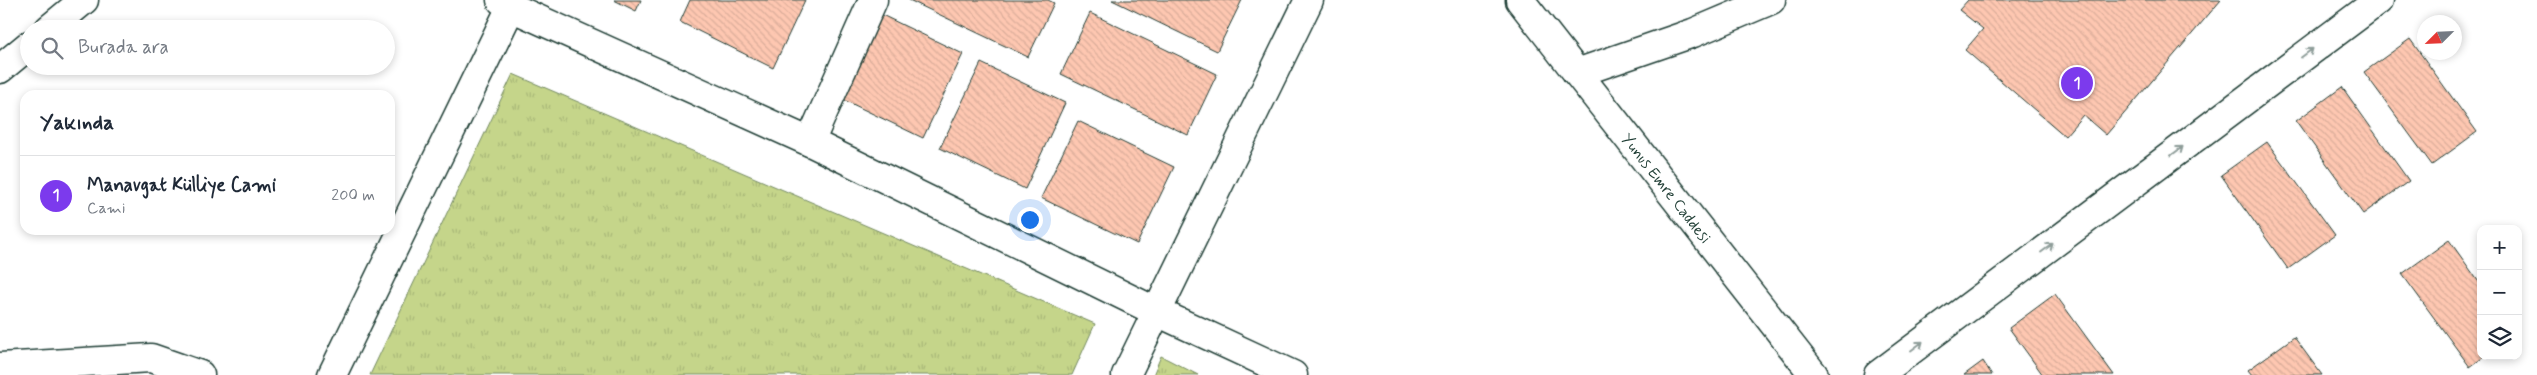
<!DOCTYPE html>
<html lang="tr">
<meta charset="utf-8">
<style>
body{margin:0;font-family:Mynerve,sans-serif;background:#f2f2f3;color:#1f2937}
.controls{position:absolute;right:15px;bottom:15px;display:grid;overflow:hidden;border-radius:10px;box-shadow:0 2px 8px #0003}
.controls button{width:45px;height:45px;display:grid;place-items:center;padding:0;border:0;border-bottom:1px solid #e0e1e3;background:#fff;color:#1f2937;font:25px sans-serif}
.compass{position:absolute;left:2417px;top:15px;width:45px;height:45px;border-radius:50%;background:#fff;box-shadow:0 2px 8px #0003;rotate:246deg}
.you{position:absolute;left:1029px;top:219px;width:18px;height:18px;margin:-12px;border:4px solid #fff;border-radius:50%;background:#1a73e8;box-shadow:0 0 0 8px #1a73e833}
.badge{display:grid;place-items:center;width:32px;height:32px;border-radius:50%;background:#7c3aed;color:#fff;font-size:16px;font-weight:700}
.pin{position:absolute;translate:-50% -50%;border:2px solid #fff;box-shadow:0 1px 5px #0006}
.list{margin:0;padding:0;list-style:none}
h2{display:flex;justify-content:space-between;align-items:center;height:65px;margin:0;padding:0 20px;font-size:21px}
h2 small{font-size:16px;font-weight:400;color:#747a83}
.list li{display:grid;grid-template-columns:32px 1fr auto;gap:15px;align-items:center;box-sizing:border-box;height:80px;padding:0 20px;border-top:1px solid #e0e1e3}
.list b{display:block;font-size:19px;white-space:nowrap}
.list p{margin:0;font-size:16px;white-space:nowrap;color:#747a83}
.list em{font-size:16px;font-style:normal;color:#747a83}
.icon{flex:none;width:28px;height:28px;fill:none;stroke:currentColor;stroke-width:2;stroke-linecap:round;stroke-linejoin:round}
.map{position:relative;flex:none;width:2537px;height:375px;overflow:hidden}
.search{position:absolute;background:#fff;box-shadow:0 2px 8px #0003;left:20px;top:20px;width:375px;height:55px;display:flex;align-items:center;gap:12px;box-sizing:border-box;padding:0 18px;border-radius:28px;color:#747a83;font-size:19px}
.panel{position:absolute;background:#fff;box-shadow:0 2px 8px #0003;left:20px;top:90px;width:375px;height:145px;border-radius:15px}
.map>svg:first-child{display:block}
.grass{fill:url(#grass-tufts);stroke:#72895f}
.building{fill:url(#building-back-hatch);stroke:#1f3d34}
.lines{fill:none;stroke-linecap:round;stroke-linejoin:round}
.minor-casing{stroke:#1f3d34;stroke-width:31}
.minor{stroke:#fff;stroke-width:28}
.oneway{stroke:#8f9e9a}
.labels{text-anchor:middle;stroke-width:5;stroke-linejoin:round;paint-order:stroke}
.street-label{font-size:16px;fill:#1f3d34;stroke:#fff}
</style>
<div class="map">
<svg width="2537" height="375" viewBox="0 0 2537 375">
<defs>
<pattern id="grass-tufts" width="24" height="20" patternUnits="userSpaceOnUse" patternTransform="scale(1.25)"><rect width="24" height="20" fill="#c5d58a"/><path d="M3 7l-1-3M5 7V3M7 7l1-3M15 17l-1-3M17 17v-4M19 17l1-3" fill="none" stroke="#a9b878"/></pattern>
<pattern id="building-back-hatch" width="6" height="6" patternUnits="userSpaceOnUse" patternTransform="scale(1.25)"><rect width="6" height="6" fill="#fec7b1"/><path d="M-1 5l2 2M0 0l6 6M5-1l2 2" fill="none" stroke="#d9ac99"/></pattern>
</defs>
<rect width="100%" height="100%" fill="#fff"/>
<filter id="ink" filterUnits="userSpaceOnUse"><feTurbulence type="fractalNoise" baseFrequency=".02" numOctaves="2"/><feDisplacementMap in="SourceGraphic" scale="10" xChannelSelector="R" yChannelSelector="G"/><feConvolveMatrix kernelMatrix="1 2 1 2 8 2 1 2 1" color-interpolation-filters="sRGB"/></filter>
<g filter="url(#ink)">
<g class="grass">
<path d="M513,74l582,250 -23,51h-702z"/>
<path d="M1161,356l37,19h-45z"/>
</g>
<g class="building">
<path d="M614,0h27l-5,11z"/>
<path d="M690,0h115l-32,68 -93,-46z"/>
<path d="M909,0h139l6,3 -26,54z"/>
<path d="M1112,0h130l-25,51z"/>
<path d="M1968,0h253l-115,135 -23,-20 -18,21 -100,-86 18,-21 -24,-19z"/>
<path d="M1090,13l127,61 -29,61 -127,-61z"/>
<path d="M882,15l81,39 -40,84 -81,-39z"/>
<path d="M2410,39l67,93 -45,33 -68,-93z"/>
<path d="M981,63l84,40 -40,86 -85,-41z"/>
<path d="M2342,87l67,94 -46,33 -67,-93z"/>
<path d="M1078,121l96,46 -37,77 -96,-46z"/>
<path d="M2267,142l68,93 -47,34 -67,-94z"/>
<path d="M2449,240l32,45v71h4l-15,11 -68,-93z"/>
<path d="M2055,294l59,81h-71l-34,-47z"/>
<path d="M2294,337l28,38h-70l-4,-5z"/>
<path d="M1983,361l9,14h-28z"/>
</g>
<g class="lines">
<defs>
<g id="minor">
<path d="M1520,0l294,375"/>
<path d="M511,7l299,135 345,169 138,64"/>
<path d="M49,29l35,-29"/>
<path d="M0,69l29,-24"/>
<path d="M1577,73l116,-40 78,-33"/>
<path d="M810,142l63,-142"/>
<path d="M0,367l151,-9 49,17"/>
<path d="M332,375l179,-368 -10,-7"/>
<path d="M1126,375l183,-375"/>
<path d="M1878,375l501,-375"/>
</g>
</defs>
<use href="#minor" class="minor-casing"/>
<use href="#minor" class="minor"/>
</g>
<defs><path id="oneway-shaft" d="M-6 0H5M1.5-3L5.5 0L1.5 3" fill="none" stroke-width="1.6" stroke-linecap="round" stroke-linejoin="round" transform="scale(1.25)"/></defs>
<g class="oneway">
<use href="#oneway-shaft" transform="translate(2307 53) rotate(-37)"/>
<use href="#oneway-shaft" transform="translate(2177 151) rotate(-37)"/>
<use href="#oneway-shaft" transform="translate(2047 248) rotate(-37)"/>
<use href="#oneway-shaft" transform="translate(1917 346) rotate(-37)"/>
</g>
</g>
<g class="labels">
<g class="street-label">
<text transform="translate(1667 188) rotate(52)" y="6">Yunus Emre Caddesi</text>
</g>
</g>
</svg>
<div class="controls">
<button>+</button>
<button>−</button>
<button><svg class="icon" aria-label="layers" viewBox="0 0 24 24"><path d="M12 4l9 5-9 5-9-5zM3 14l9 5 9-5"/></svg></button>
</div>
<svg class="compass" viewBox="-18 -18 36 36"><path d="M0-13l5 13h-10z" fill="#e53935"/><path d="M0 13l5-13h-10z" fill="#747a83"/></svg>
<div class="you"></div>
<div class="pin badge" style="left:2077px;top:83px">1</div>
<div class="search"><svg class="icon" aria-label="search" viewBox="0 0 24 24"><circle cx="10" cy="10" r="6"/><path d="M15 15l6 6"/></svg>Burada ara</div>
<section class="panel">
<h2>Yakında<small></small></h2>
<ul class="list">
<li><span class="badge">1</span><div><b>Manavgat Külliye Cami</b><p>Cami</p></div><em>200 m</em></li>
</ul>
</section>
</div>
